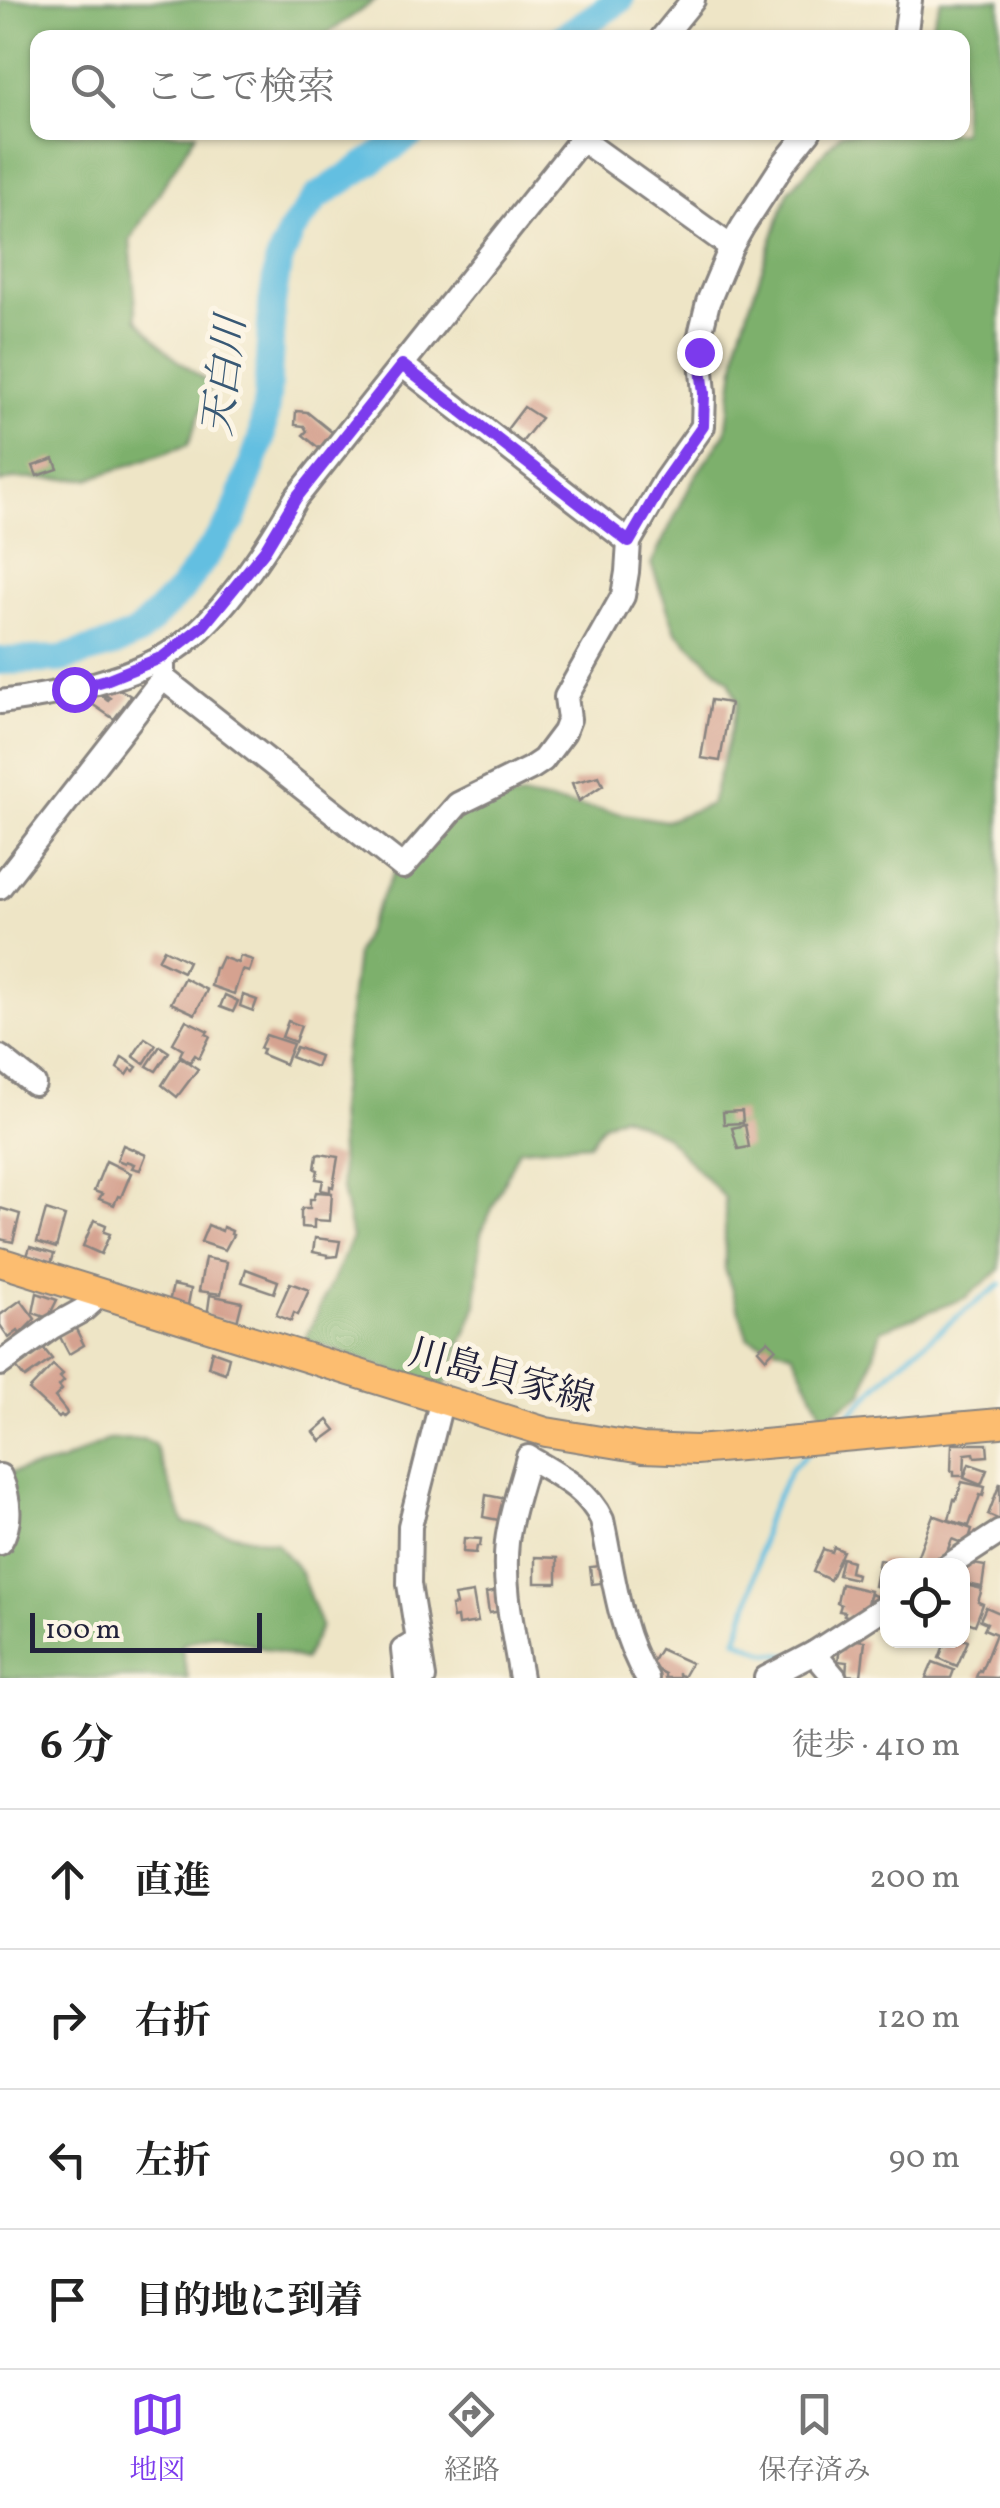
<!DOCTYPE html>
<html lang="ja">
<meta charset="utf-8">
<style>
body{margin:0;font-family:Vollkorn,"Noto Serif JP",serif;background:#f6f6f6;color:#222}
.controls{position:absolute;right:30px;bottom:30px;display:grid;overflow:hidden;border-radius:20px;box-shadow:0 2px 8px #0004}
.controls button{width:90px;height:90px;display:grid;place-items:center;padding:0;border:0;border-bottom:2px solid #e0e0e0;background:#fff;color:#222;font:50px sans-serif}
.scale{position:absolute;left:30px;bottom:25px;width:232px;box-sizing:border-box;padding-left:10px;border:5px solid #22223b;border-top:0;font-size:28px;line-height:35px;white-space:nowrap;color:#22223b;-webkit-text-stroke:8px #fcf5e5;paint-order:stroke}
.stop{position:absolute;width:30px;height:30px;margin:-22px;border:8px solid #7c3aed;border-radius:50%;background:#fff}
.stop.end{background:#7c3aed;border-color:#fff;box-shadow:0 2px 10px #0008}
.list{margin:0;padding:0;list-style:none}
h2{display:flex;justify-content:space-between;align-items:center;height:130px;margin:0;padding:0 40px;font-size:42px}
h2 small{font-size:32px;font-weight:400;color:#767676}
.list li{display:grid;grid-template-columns:65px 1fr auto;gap:30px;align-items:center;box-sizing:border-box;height:140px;padding:0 40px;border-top:2px solid #e0e0e0}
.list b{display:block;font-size:38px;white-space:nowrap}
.list em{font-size:32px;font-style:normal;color:#767676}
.icon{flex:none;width:55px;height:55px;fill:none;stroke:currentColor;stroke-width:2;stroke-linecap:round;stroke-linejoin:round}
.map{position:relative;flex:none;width:1000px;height:1678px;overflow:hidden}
.search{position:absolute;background:#fff;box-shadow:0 2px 8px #0004;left:30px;right:30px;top:30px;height:110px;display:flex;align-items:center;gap:25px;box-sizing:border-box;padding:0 35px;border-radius:20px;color:#767676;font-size:38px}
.sheet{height:690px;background:#fff}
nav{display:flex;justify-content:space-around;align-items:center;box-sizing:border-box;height:140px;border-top:2px solid #e0e0e0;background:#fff;font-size:28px;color:#767676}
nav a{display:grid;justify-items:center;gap:5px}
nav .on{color:#7c3aed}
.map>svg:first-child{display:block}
.forest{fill:#7db06c;stroke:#506954;stroke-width:2.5}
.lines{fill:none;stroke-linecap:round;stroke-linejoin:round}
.stream{stroke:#63bfe1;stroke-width:5}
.river{stroke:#63bfe1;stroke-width:28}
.building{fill:#d5a290}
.minor-casing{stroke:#888480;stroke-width:28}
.major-casing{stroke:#888480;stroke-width:32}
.minor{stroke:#fff;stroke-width:22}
.major{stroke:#fcbd6f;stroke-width:28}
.route{stroke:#7c3aed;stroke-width:12}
.labels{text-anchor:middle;stroke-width:10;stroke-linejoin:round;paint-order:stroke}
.street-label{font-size:38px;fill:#22223b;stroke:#fcf5e5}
.water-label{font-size:40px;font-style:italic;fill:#395975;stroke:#fcf5e5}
</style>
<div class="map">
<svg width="1000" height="1678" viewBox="0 0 1000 1678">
<rect width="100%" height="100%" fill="#fcf5e5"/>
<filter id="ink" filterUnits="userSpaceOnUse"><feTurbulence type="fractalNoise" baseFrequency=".01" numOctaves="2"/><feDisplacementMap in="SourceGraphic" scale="20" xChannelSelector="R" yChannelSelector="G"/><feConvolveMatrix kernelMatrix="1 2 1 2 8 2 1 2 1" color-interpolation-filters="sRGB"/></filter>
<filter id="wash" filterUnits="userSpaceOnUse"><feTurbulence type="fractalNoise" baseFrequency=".0048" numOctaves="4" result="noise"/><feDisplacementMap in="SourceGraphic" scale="40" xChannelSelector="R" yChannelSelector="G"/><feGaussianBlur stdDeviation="2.25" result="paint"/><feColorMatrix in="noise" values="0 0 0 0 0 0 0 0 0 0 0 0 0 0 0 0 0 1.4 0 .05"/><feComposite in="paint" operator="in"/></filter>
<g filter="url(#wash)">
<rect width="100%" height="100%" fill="#eee5c6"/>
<g class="forest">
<path d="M0,0h376l-54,37 -284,1v94l158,1 -66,107 7,79 34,36 40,30 -23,60 -99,34h-77l-12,4z"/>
<path d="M941,0h59v1270l-35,28 -84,32 -18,63 -39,25 -31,-65 -45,-15 -23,-69v-71l-61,-63 -42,-20 -19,9 -14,20 -70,5 -38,84 -5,74 -33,83 -138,-51 47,-101 -10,-49 -4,-79 18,-157 22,-49 24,-48 14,-21 17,-19 44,-13 46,-6 143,24 45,-17 27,-101 -9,-22 -53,-49 -25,-68 43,-86 32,-46 13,-95 49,-145 53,-59 121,-1v-94l-35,-1z"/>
<path d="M144,1439l11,6 29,78 92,20 24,28 21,55 -17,34 -90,-26 -33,11 7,33h-188v-199l10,-6 51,-11 47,-22z"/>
</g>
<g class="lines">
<g class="stream">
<path d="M837,1427c20,-18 37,-39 56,-57 34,-31 70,-58 107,-85"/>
<path d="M791,1655l-24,-2 -30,-13 14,-45 15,-75 25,-51 19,-18"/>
</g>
<g class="river">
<path d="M562,38l58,-38"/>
<path d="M0,661l61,-2 53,-15 24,-11 43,-43 52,-71 28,-79 6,-41 5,-95 6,-40 13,-32 26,-35 98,-65"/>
</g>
</g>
<g id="blocks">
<g class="building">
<path d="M524,407l17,11 -19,24 -17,-10z"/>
<path d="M296,411l11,1 31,25 -9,11 -4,-4 -5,5 -17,-14 4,-4 -3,-5 -9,-1z"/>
<path d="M54,459l4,10 -21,7 -4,-10z"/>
<path d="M111,684l20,12 -17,23 -28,-19 8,-11 14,11 2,-2 -6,-4z"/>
<path d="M711,700l19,3 -10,58 -19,-3z"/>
<path d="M599,776l4,9 -24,16 -7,-18z"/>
<path d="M164,949l24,12 -5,11 -25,-12z"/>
<path d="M240,956l13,4 -4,12 -7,-2 -8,24 -23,-8 4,-18h2l5,-11 16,6z"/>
<path d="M184,978l23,12 -12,24 -24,-11z"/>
<path d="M225,995l13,6 -5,11 -13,-5z"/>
<path d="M243,995l14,5 -4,11 -13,-5z"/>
<path d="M186,1020l22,11 -2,3 4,2 -11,22 -4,-3 -5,7 -10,-7 3,-6 -10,-6z"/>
<path d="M288,1021l13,5 -6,16 -13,-5z"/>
<path d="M266,1035l27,9 -8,20 -24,-10 2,-5 -3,-1z"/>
<path d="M145,1038l11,7 -12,19 -11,-8z"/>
<path d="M160,1046l9,6 -13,19 -9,-5z"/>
<path d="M296,1047l24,9 -4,11 -25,-10z"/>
<path d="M122,1057l15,10 -3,4 -3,-2 -4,6 -10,-7z"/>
<path d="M180,1057l18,12 -21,28 -15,-12z"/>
<path d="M742,1111l1,12 -19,1 -1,-12z"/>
<path d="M745,1125l4,22 -11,2 -6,-21z"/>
<path d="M123,1145l23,10 -6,15 -8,-2 2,-4 -8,-3 -1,2 -8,-3z"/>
<path d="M320,1154l18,3 -5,30 -3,-1v6l-9,-2 2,-10 -7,-1 2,-9 -3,-1 2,-14z"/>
<path d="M106,1161l25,12 -10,24 -3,-1 -4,9 -15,-6 3,-5 -8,-3z"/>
<path d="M316,1192l16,1 -2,28 -16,-1v8l-13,-1v-16l2,-3h7v-9h4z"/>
<path d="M0,1208l20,6 -7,28 -13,-3z"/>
<path d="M46,1210l19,6 -9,32 -19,-6z"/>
<path d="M94,1220l12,5 -2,7 6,2 -9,20 -18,-8z"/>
<path d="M208,1225l14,6 1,-4 9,4 -1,3 2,1 -8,15 -24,-8z"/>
<path d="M315,1238l25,3 -3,15 -9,1v-2l-15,-3z"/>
<path d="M30,1247l24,7 -3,10 -24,-8z"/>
<path d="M205,1258l22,4 -6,32 -22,-3z"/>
<path d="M246,1269l32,12 -4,12 -32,-11z"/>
<path d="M290,1283l19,7 -11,25 -4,-2 -3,8 -15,-6z"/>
<path d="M173,1285l18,4 -4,21 -19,-3z"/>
<path d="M37,1293l20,7 -9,18 -15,-5z"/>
<path d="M210,1295l32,7 -5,20 -30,-5z"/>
<path d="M21,1300l14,19 -15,15 -2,-3 -9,7 -9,-13v-10z"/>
<path d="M75,1327l9,18 -15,9 -10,-19z"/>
<path d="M768,1340l8,8 -10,10 -8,-9z"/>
<path d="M41,1345l11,14 -27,19 -10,-12z"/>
<path d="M212,1351l17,6 -4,16 -17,-6z"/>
<path d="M53,1365l10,9 -3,3 4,4 -5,5 3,4 -7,7 11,14 1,3 -4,4 -2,-2 -2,2 -30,-28z"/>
<path d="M328,1420l8,10 -15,11 -7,-9z"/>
<path d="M952,1444h35l1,12 -13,1 -1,-4 -9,1 -1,22h-10v-5h-3z"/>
<path d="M969,1464l18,6 -6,15 -17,-7z"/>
<path d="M962,1482l23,5 -2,9 -3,-1 -11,31 -20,-6 5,-21 2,1z"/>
<path d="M1000,1483v37l-12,-5z"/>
<path d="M486,1495l20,4 -2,22 -21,-4z"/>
<path d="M933,1515l39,14 -5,16 -15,-6 -8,20 -6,-2 -3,9h-5l-14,-6z"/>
<path d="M464,1538l17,1 -1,7h-3l-1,7 -13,-1z"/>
<path d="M834,1547l9,4 -13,29 -17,-8 10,-23 9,3z"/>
<path d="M535,1557l22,1v25h-22z"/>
<path d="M842,1558l10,3 -2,11 7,2 -1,5 -18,-4z"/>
<path d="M879,1560l22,3v3h-13v22l-14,-2z"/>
<path d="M967,1563l18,3 -3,21 -20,-4v-16z"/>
<path d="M600,1566l2,17 -10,1 -2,-17z"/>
<path d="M841,1584l29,7 -4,17 5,-14 11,5 -2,6 -8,-4 -2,8 -15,10 -11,-4 1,-3 -6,-1 2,-6 -4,-2z"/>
<path d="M962,1584l20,5 -4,13 5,2 -8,21 -13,-5z"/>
<path d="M499,1591l3,20 -13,2 -3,-20z"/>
<path d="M473,1593l5,29 -20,3 -1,-8 -4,1 -2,-12 5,-1 -2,-9z"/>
<path d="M986,1607l14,6v65l-24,-1 3,-7 2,1 15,-37 -12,-5 3,-6 -7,-3z"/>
<path d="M848,1639l17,2 -4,35 -15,-1 1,-13 -9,-1 2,-15 7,1z"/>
<path d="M962,1639l6,2 -11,25 -18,-8 7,-18h16z"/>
<path d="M660,1649l31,14 -8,14 -4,-3v4h-14v-4l-15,-8z"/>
<path d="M933,1662l21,8 -3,8h-25z"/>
</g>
</g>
</g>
<g filter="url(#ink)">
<use href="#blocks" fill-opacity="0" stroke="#888480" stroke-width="2.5"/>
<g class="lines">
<defs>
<g id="minor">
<path d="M662,38l31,-38"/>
<path d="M905,38l5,-38"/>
<path d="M581,139l150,108"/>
<path d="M402,365l227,177"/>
<path d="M163,678l240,189 55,-63 73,-36 12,-8 21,-28 5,-13 -3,-22 57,-101 4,-24 2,-30 36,-62 38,-54 1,-33 -5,-54 9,-37 23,-55 12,-21 41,-63 25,-31"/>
<path d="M0,702c57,-7 137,-23 183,-58 43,-33 86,-99 113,-146l291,-366"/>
<path d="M0,887l163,-209v-12"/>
<path d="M0,1057l34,27"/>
<path d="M0,1364l52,-37 31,-17 18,-16"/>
<path d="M0,1476c10,23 13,45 0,67"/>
<path d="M948,1566l52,-34"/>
<path d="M814,1653l21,25"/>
<path d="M406,1678l-3,-28 15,-9"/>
<path d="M424,1678l-15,-94 1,-58 32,-127"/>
<path d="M521,1678c-7,-44 -19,-91 -14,-136 3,-28 14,-57 21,-85 28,17 60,32 74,63 11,52 17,112 45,158"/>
<path d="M766,1678l48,-25 74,-48"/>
</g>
<path id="major" d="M0,1262l546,170 97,16 53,2 304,-27"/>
</defs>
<use href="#minor" class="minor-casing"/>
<use href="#major" class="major-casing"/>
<use href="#minor" class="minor"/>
<use href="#major" class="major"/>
</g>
</g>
<g class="lines" filter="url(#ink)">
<path class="route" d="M74,689l32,-9 57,-23 40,-31 62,-76 31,-52 106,-133 227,177 36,-62 38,-54 1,-33 -5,-41"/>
</g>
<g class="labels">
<g class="street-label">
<text transform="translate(502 1375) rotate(15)" y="13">川島貝家線</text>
</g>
<g class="water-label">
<text transform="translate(223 376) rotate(-83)" y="14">天白川</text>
</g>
</g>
</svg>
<div class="controls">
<button><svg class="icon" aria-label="locate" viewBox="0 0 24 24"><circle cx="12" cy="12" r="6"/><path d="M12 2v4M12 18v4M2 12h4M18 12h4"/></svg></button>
</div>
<div class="scale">100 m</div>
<div class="stop" style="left:74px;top:689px"></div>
<div class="stop end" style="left:699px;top:352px"></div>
<div class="search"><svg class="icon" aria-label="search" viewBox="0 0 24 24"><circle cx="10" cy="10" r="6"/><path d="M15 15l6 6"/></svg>ここで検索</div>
</div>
<section class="sheet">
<h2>6 分<small>徒歩 · 410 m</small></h2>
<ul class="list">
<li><svg class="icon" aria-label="ahead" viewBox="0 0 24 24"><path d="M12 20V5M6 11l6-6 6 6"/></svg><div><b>直進</b></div><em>200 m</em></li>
<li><svg class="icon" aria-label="right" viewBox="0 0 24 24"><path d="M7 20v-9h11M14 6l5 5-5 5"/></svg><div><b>右折</b></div><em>120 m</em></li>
<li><svg class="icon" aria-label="left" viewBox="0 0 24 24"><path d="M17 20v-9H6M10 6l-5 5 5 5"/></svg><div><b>左折</b></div><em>90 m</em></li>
<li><svg class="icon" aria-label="arrive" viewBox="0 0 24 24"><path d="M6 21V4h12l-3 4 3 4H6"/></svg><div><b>目的地に到着</b></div></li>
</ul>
</section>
<nav>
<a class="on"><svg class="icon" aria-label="map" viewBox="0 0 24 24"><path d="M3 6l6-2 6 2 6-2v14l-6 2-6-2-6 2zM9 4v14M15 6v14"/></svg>地図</a>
<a><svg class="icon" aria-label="directions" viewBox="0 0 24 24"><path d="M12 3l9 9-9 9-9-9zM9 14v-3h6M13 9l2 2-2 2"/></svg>経路</a>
<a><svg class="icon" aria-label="saved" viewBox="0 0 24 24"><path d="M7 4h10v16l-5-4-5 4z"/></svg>保存済み</a>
</nav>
